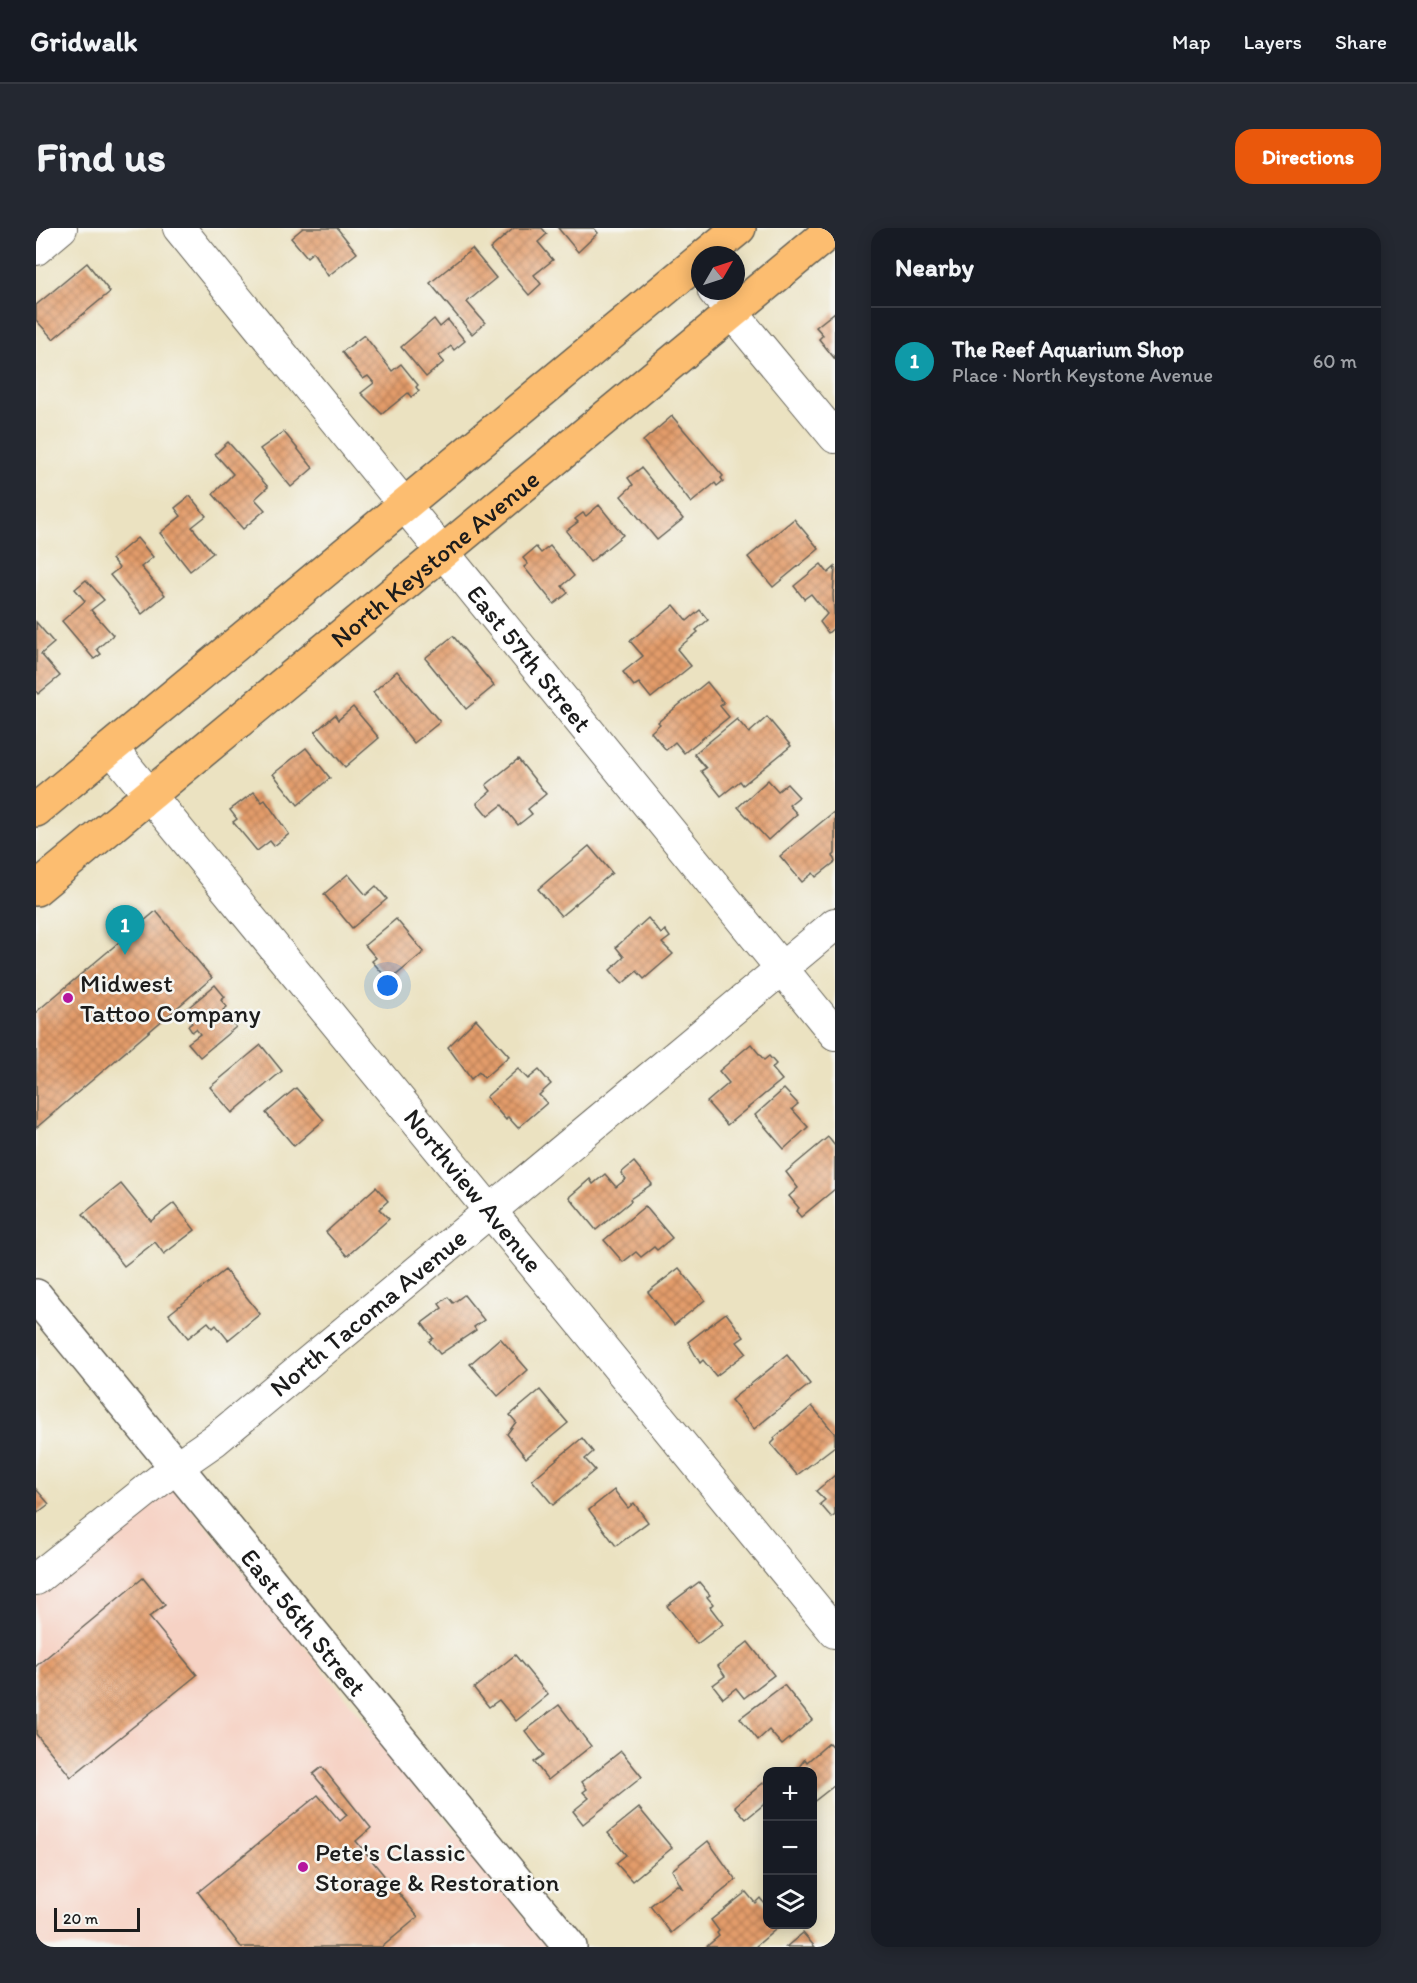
<!DOCTYPE html>
<meta charset="utf-8">
<style>
body{margin:0;font-family:Itim,sans-serif;background:#242831;color:#f1f3f6}
.controls{position:absolute;right:18px;bottom:18px;display:grid;overflow:hidden;border-radius:12px;box-shadow:0 3px 15px #0003}
.controls button{width:54px;height:54px;display:grid;place-items:center;padding:0;border:0;border-bottom:2px solid #363941;background:#171b24;color:#f1f3f6;font:30px sans-serif}
.compass{position:absolute;left:655px;top:18px;width:54px;height:54px;border-radius:50%;background:#171b24;box-shadow:0 3px 15px #0003;rotate:51deg}
.scale{position:absolute;left:18px;bottom:15px;width:86px;box-sizing:border-box;padding-left:6px;border:3px solid #1c1c1c;border-top:0;font-size:16px;line-height:21px;white-space:nowrap;color:#1c1c1c;-webkit-text-stroke:4px #f6f6f2;paint-order:stroke}
.you{position:absolute;left:352px;top:758px;width:21px;height:21px;margin:-15px;border:4px solid #fff;border-radius:50%;background:#1a73e8;box-shadow:0 0 0 9px #1a73e833}
.badge{display:grid;place-items:center;width:39px;height:39px;border-radius:50%;background:#ea580c;color:#fff;font-size:20px;font-weight:700}
.pin{position:absolute;translate:-50% -50px;filter:drop-shadow(0 2px 3px #0008)}
.pin::after{content:'';position:absolute;top:32px;width:21px;height:18px;background:inherit;clip-path:polygon(0 0,100% 0,50% 100%)}
.list{margin:0;padding:0;list-style:none}
h2{display:flex;justify-content:space-between;align-items:center;height:78px;margin:0;padding:0 24px;font-size:26px}
h2 small{font-size:20px;font-weight:400;color:#9ea1a6}
.list li{display:grid;grid-template-columns:39px 1fr auto;gap:18px;align-items:center;box-sizing:border-box;height:108px;padding:0 24px;border-top:2px solid #363941}
.list b{display:block;font-size:22px;white-space:nowrap}
.list p{margin:0;font-size:20px;white-space:nowrap;color:#9ea1a6}
.list em{font-size:20px;font-style:normal;color:#9ea1a6}
.icon{flex:none;width:33px;height:33px;fill:none;stroke:currentColor;stroke-width:2;stroke-linecap:round;stroke-linejoin:round}
.map{position:relative;flex:none;width:799px;height:1719px;overflow:hidden;border-radius:18px}
header{display:flex;align-items:center;gap:36px;box-sizing:border-box;height:84px;padding:0 30px;background:#171b24;border-bottom:2px solid #363941}
header strong{font-size:28px}
nav{display:flex;gap:33px;margin-inline-start:auto;font-size:21px}
.intro{display:flex;align-items:center;justify-content:space-between;box-sizing:border-box;height:144px;padding:0 36px}
h1{margin:0;font-size:42px}
.button{padding:15px 27px;border-radius:18px;background:#ea580c;color:#fff;font-size:21px;font-weight:700}
main{display:flex;gap:36px;padding:0 36px}
aside{flex:1;background:#171b24;border-radius:18px;box-shadow:0 3px 15px #0003}
.map>svg:first-child{display:block}
.built{fill:#f6d2c4}
.building{fill:url(#building-cross-hatch)}
.lines{fill:none;stroke-linecap:round;stroke-linejoin:round}
.minor-casing{stroke:#646156;stroke-width:34}
.tertiary-casing{stroke:#646156;stroke-width:36}
.primary-casing{stroke:#646156;stroke-width:36}
.minor{stroke:#fff;stroke-width:32}
.tertiary{stroke:#fff;stroke-width:33}
.primary{stroke:#fcbd6f;stroke-width:33}
.poi-dot{fill:#b5179e;stroke:#f6f6f2;stroke-width:2}
.labels{text-anchor:middle;stroke-width:5;stroke-linejoin:round;paint-order:stroke}
.street-label{font-size:26px;fill:#1c1c1c;stroke:#f6f6f2}
.poi-label{font-size:26px;fill:#1c1c1c;stroke:#f6f6f2;text-anchor:start}
</style>
<header>
<strong>Gridwalk</strong>
<nav><a>Map</a><a>Layers</a><a>Share</a></nav>
</header>
<div class="intro"><h1>Find us</h1><a class="button">Directions</a></div>
<main>
<div class="map">
<svg width="799" height="1719" viewBox="0 0 799 1719">
<defs>
<pattern id="building-cross-hatch" width="8" height="8" patternUnits="userSpaceOnUse" patternTransform="scale(1.5)"><rect width="8" height="8" fill="#e39c6a"/><path d="M0 0l8 8M0 8l8-8" fill="none" stroke="#b77e56"/></pattern>
</defs>
<rect width="100%" height="100%" fill="#f6f6f2"/>
<filter id="ink" filterUnits="userSpaceOnUse"><feTurbulence type="fractalNoise" baseFrequency=".0167" numOctaves="2"/><feDisplacementMap in="SourceGraphic" scale="12" xChannelSelector="R" yChannelSelector="G"/><feConvolveMatrix kernelMatrix="1 2 1 2 8 2 1 2 1" color-interpolation-filters="sRGB"/></filter>
<filter id="wash" filterUnits="userSpaceOnUse"><feTurbulence type="fractalNoise" baseFrequency=".008" numOctaves="4" result="noise"/><feDisplacementMap in="SourceGraphic" scale="24" xChannelSelector="R" yChannelSelector="G"/><feGaussianBlur stdDeviation="1.35" result="paint"/><feColorMatrix in="noise" values="0 0 0 0 0 0 0 0 0 0 0 0 0 0 0 0 0 1.4 0 .05"/><feComposite in="paint" operator="in"/></filter>
<g filter="url(#wash)">
<rect width="100%" height="100%" fill="#ebe2c1"/>
<path class="built" d="M138,1258l375,461h-513v-349z"/>
<g id="blocks">
<g class="building">
<path d="M267,0h34l20,25 -29,23 -15,-24 -6,5 -16,-19z"/>
<path d="M478,0h28l5,6 -9,8 15,18 -19,15 7,9 -12,11 -39,-46z"/>
<path d="M522,0h36l4,5 -20,19z"/>
<path d="M436,21l24,29 -29,24 18,21 -13,11 -42,-51z"/>
<path d="M51,35l23,29 -57,47 -17,-19v-15z"/>
<path d="M799,84v47l-16,-20 4,-4 -7,-8z"/>
<path d="M398,91l6,8 8,-7 17,21 -11,9 -3,-4 -12,10 5,6 -18,15 -25,-30z"/>
<path d="M328,107l28,36 9,-7 17,21 -2,2 3,4 -8,6 -3,-4 -26,21 -21,-21 13,-10 -6,-7 -5,3 -21,-27z"/>
<path d="M636,188l51,60 -2,2 2,3 -6,5 -2,-3 -24,20 -48,-62z"/>
<path d="M248,204l29,36 -22,19 -31,-38z"/>
<path d="M192,214l40,45 -13,12 10,11 -22,19 -30,-35 20,-20 -18,-20z"/>
<path d="M605,240l42,51 -26,21 -36,-44 12,-11 -5,-7z"/>
<path d="M154,268l16,20 -14,11 21,26 -23,18 -30,-38 21,-17 -6,-8z"/>
<path d="M563,277l24,30 -33,27 -24,-31 12,-9 -3,-3 8,-6 3,3z"/>
<path d="M758,291l25,30 -46,38 -25,-30z"/>
<path d="M101,310l16,19 -12,10 24,28 -23,19 -32,-39 9,-7 -7,-9z"/>
<path d="M514,318l24,30 -12,10 6,7 -14,11 -30,-37 4,-3 -5,-6 13,-11 5,6z"/>
<path d="M785,336l7,9 7,-6 -2,28 2,32 -7,6 -8,-11 7,-8 -16,-20 -7,5 -10,-13z"/>
<path d="M50,352l18,20 -13,10 22,25 -16,14 4,5 -7,5 -32,-38 23,-20 -10,-12z"/>
<path d="M638,377l13,16 13,-11 8,10 -12,10 2,2 -21,17 14,17 -40,32 -12,-15 -5,3 -11,-14 20,-16 -13,-15z"/>
<path d="M0,394l18,21 -13,11 19,22 -22,18 -2,-3z"/>
<path d="M417,408l41,50 -28,23 -41,-51z"/>
<path d="M361,443l43,51 -26,21 -41,-51z"/>
<path d="M671,454l17,21 -4,3 9,11 -45,36 -9,-11 -9,8 -15,-18 9,-8 -2,-2z"/>
<path d="M317,479l26,31 -34,29 -30,-35 20,-17 3,5z"/>
<path d="M731,489l24,29 -48,39 -3,-4 -19,15 -20,-25 5,-3 -12,-14 43,-35 12,14z"/>
<path d="M270,520l24,30 -32,27 -25,-31z"/>
<path d="M482,531l28,35 -18,15 4,5 -14,11 -16,-20 -14,11 -11,-13 14,-12 -5,-6z"/>
<path d="M732,552l10,11 9,-7 12,13 -10,8 8,9 -29,26 -30,-33z"/>
<path d="M218,564l8,10 3,-2 24,34 -15,12 -4,-5 -13,10 -24,-29 4,-3 -7,-9z"/>
<path d="M799,583v43l-2,2 2,6 -19,15 -3,-4 -11,9 -22,-26z"/>
<path d="M553,618l23,27 -51,43 -23,-27z"/>
<path d="M312,646l18,21 10,-9 11,13 -35,29 -28,-34z"/>
<path d="M120,683l56,67 -176,150v-116z"/>
<path d="M612,690l13,16 4,-4 5,7 -8,6 11,11 -29,25 -7,-8 -15,13 -12,-14 14,-13 -8,-10z"/>
<path d="M360,691l28,33 -35,29 -17,-20 4,-3 -11,-13z"/>
<path d="M179,757l10,12 -4,3 6,7 -4,3 13,17 -36,30 -12,-14 12,-9 -4,-5 -4,3 -4,-6 4,-3 -9,-11z"/>
<path d="M440,791l33,37 -25,22 -5,-6 -8,7 -23,-32z"/>
<path d="M715,816l13,16 5,-4 7,8 -4,4 10,12 -55,45 -20,-23 22,-19 -10,-12z"/>
<path d="M225,817l21,26 -50,42 -22,-26z"/>
<path d="M482,841l10,10 11,-9 12,14 -12,11 8,8 -29,25 -10,-11 -2,3 -20,-23z"/>
<path d="M260,860l28,32 -30,26 -28,-33z"/>
<path d="M748,861l14,15 -6,5 16,18 -24,22 -29,-34z"/>
<path d="M792,909l7,9v43l-34,28 -5,-6 3,-3 -10,-12 9,-8 -12,-16z"/>
<path d="M598,934l18,22 -22,15 1,2 -35,29 -27,-33 21,-18 3,5 12,-10 11,13 10,-8 -5,-6z"/>
<path d="M85,956l30,37 23,-18 21,27 -31,24 -9,-12 -31,24 -41,-52z"/>
<path d="M340,959l12,14 -9,8 10,10 -42,37 -21,-24z"/>
<path d="M609,978l27,32 -15,12 -3,-3 -13,10 -5,-5 -13,10 -19,-22z"/>
<path d="M643,1040l26,32 -31,25 -26,-33z"/>
<path d="M189,1042l35,44 -32,26 -12,-15 -3,3 -5,-6 -20,16 -19,-24z"/>
<path d="M428,1067l20,25 -10,7 2,3 -36,24 -11,-13 4,-3 -11,-15 20,-15 -3,-4 9,-7 5,6z"/>
<path d="M690,1085l18,24 -7,5 9,11 -30,23 -13,-16 -3,3 -12,-21z"/>
<path d="M464,1110l28,32 -30,26 -28,-32z"/>
<path d="M751,1127l23,29 -56,45 -23,-29z"/>
<path d="M504,1162l28,33 -42,35 -19,-24 9,-12 -6,-7z"/>
<path d="M776,1178l23,28v12l-38,29 -26,-31 4,-4 -1,-2z"/>
<path d="M546,1210l11,14 -8,7 10,11 -42,35 -21,-25z"/>
<path d="M799,1247v40l-3,3 -12,-14 5,-4 -9,-9z"/>
<path d="M0,1261l13,15 -13,10z"/>
<path d="M578,1262l14,18 6,-5 14,19 -32,24 -27,-36z"/>
<path d="M107,1350l22,27 -16,12 48,58 -126,102 -35,-43v-68z"/>
<path d="M663,1354l11,13 -3,2 6,7 -3,3 13,17 -26,20 -30,-38z"/>
<path d="M712,1414l26,33 -30,23 -8,-10 -13,10 -10,-13 12,-9 -7,-10z"/>
<path d="M479,1427l33,40 -32,26 -17,-21 -10,7 -15,-19z"/>
<path d="M748,1457l28,35 -30,25 -13,-15 -11,10 -18,-22z"/>
<path d="M523,1477l32,41 -43,34 -14,-18 10,-7 -19,-24z"/>
<path d="M793,1515l6,7v35l-23,18v-31h-17l10,-13 2,3z"/>
<path d="M585,1523l21,26 -59,47 -10,-13 16,-13 -6,-6 4,-3 -5,-7z"/>
<path d="M286,1539l49,61 -15,13 62,76 -36,30h-141l-43,-55 120,-97 22,26 7,-6 -34,-41z"/>
<path d="M732,1551v22l-22,18 -11,-13z"/>
<path d="M603,1580l33,40 -40,33 -16,-18 10,-8 -18,-22z"/>
<path d="M672,1613l28,39 -65,53 -21,-27 27,-21 5,3 -10,-18z"/>
<path d="M710,1664l9,11 5,-5 8,10v16h14l-27,23h-49l13,-11 -2,-3 2,-2 -8,-11z"/>
<path d="M767,1705l12,14h-29z"/>
</g>
</g>
</g>
<g filter="url(#ink)">
<use href="#blocks" fill-opacity="0" stroke="#646156" stroke-width="1.5"/>
<g class="lines">
<defs>
<g id="minor">
<path id="s1" d="M143,0l656,806"/>
<path d="M0,21l25,-21"/>
<path d="M678,63l121,146"/>
<path id="s2" d="M75,520l724,884"/>
<path id="s3" d="M0,1351l140,-112 39,-27 620,-516"/>
</g>
<g id="tertiary">
<path id="s4" d="M0,1068l534,651"/>
</g>
<g id="primary">
<path d="M670,27l33,-27"/>
<path d="M0,582l664,-550"/>
<path id="s5" d="M0,661l798,-661"/>
</g>
</defs>
<use href="#minor" class="minor-casing"/>
<use href="#tertiary" class="tertiary-casing"/>
<use href="#primary" class="primary-casing"/>
<use href="#minor" class="minor"/>
<use href="#tertiary" class="tertiary"/>
<use href="#primary" class="primary"/>
</g>
</g>
<g class="poi-dot">
<circle cx="32" cy="770" r="6"/>
<circle cx="267" cy="1639" r="6"/>
</g>
<g class="labels">
<g class="street-label">
<text dy="9" stroke="none"><textPath href="#s5" startOffset="518">North Keystone Avenue</textPath></text>
<text dy="9" stroke="none"><textPath href="#s1" startOffset="555">East 57th Street</textPath></text>
<text dy="9" stroke="none"><textPath href="#s2" startOffset="572">Northview Avenue</textPath></text>
<text dy="9" stroke="none"><textPath href="#s3" startOffset="426">North Tacoma Avenue</textPath></text>
<text dy="9" stroke="none"><textPath href="#s4" startOffset="422">East 56th Street</textPath></text>
</g>
<g class="poi-label">
<text x="44" y="764">Midwest<tspan x="44" dy="30">Tattoo Company</tspan></text>
<text x="279" y="1633">Pete's Classic<tspan x="279" dy="30">Storage &amp; Restoration</tspan></text>
</g>
</g>
</svg>
<div class="controls">
<button>+</button>
<button>−</button>
<button><svg class="icon" aria-label="layers" viewBox="0 0 24 24"><path d="M12 4l9 5-9 5-9-5zM3 14l9 5 9-5"/></svg></button>
</div>
<svg class="compass" viewBox="-18 -18 36 36"><path d="M0-13l5 13h-10z" fill="#e53935"/><path d="M0 13l5-13h-10z" fill="#9ea1a6"/></svg>
<div class="scale">20 m</div>
<div class="you"></div>
<div class="pin badge" style="left:89px;top:727px;background:#0f9aa8">1</div>
</div>
<aside>
<h2>Nearby<small></small></h2>
<ul class="list">
<li><span class="badge" style="background:#0f9aa8">1</span><div><b>The Reef Aquarium Shop</b><p>Place · North Keystone Avenue</p></div><em>60 m</em></li>
</ul>
</aside>
</main>
